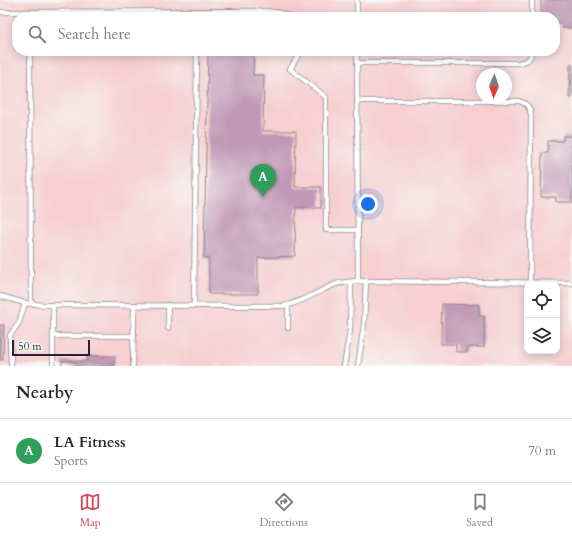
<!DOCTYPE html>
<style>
body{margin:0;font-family:Cardo,serif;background:#f2f2f3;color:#2b2b33}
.controls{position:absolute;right:12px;bottom:12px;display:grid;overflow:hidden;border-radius:8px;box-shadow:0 2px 10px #0003}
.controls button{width:36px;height:36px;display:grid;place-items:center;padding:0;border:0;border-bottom:1px solid #e1e1e2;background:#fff;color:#2b2b33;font:20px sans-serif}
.compass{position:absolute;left:476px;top:68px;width:36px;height:36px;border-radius:50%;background:#fff;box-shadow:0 2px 10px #0003;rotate:182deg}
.scale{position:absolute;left:12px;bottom:10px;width:78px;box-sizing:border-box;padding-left:4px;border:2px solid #22223b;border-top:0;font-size:11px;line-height:14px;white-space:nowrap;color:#22223b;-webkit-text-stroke:3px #f6f6f2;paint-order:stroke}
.you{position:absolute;left:368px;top:204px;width:14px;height:14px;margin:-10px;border:3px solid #fff;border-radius:50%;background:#1a73e8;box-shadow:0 0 0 6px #1a73e833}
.badge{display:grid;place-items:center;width:26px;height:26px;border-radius:50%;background:#d1495b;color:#fff;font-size:13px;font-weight:700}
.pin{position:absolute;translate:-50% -33px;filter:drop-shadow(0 1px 2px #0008)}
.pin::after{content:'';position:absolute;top:21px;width:14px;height:12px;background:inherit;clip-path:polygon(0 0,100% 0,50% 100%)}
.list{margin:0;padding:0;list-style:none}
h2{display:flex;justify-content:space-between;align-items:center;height:52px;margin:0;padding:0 16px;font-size:17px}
h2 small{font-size:13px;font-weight:400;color:#7c7c81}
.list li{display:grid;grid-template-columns:26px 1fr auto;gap:12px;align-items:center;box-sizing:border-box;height:64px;padding:0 16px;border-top:1px solid #e1e1e2}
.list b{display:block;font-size:15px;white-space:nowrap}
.list p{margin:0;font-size:13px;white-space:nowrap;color:#7c7c81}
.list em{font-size:13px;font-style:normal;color:#7c7c81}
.icon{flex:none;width:22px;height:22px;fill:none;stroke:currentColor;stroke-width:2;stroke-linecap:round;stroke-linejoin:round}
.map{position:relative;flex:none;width:572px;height:366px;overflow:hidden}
.search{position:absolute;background:#fff;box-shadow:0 2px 10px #0003;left:12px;right:12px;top:12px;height:44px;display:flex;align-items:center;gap:10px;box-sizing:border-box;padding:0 14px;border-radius:16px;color:#7c7c81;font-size:15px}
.sheet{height:116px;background:#fff}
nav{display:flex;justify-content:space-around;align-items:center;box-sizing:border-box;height:56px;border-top:1px solid #e1e1e2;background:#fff;font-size:11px;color:#7c7c81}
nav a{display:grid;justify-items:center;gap:2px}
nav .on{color:#d1495b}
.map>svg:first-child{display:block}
.built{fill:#f7cfd1;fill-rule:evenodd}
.building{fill:#c198b6}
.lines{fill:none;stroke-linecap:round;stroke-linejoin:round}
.lane-casing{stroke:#89868a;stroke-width:6}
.lane{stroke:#fff;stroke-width:4.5}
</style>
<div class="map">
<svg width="572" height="366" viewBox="0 0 572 366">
<rect width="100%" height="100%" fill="#f6f6f2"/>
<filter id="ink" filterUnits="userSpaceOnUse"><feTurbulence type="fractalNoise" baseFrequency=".025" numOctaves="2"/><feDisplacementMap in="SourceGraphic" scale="8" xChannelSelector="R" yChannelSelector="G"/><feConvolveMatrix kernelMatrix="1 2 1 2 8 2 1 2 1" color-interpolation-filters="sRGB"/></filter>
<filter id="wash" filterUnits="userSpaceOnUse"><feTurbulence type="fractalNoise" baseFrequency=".012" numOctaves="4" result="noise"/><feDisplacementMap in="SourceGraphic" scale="16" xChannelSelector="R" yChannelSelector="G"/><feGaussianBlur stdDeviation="0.9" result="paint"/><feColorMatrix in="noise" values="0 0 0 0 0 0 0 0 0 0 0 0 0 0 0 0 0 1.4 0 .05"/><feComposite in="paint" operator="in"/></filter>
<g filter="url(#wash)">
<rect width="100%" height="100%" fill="#f0ebd8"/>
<path class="built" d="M0,0h572v366h-572zM17,17h538v34h-538zM482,74h24v24h-24zM527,285h30v66h-30z"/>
<g id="blocks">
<g class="building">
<path d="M541,0h31v28h-10v-5h-7v-6h-8v-5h-6z"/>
<path d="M208,51h46l-1,24h11l-1,56h33l-1,56h26v21l-25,-1 -1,49 -37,2v36h-49v-36h-5z"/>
<path d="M570,64h2v34h-3z"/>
<path d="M563,136h9v66h-16v-5h-15l1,-44h6v-12h15z"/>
<path d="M442,304l37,1v11h5v31h-17v5h-11v-8h-15z"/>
<path d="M0,325h4l-1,35h-3z"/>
<path d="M87,356h28l-1,10h-52v-5h25z"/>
</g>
</g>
</g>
<g filter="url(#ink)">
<use href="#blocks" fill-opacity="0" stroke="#89868a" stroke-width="1"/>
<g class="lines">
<defs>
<g id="lane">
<path d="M357,0v17"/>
<path d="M532,0v17"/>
<path d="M0,12l263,-1c10,0 19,2 28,6"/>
<path d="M30,51l1,253"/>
<path d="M301,51l-11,18 36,28v133h32"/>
<path d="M339,51h18"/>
<path d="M357,51l1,230"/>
<path d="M357,63h161c9,-2 12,-2 14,-12"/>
<path d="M357,101h162c8,3 10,5 12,13l-1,168"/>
<path d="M0,296l25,7 19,2 239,1c19,-3 35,-15 53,-22 7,-2 15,-2 22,-3l214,2"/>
<path d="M288,305v23"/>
<path d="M194,306l3,-255"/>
<path d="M168,328v-23"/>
<path d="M53,336h81"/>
<path d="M11,366l-1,-31 9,-12 6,-20"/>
<path d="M53,366v-61"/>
<path d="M133,366l1,-61"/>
<path d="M344,366l6,-36 1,-48"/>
<path d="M358,366l6,-42 2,-43"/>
</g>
</defs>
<use href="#lane" class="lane-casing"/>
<use href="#lane" class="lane"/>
</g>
</g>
</svg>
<div class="controls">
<button><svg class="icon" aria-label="locate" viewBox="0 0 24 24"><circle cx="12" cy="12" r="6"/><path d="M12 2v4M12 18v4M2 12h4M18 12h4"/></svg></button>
<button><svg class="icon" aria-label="layers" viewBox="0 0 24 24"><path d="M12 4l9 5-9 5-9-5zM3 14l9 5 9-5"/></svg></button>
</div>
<svg class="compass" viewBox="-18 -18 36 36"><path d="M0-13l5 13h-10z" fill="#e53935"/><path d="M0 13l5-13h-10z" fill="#7c7c81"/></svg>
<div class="scale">50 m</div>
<div class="you"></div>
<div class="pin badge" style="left:263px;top:197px;background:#2e9e5b">A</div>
<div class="search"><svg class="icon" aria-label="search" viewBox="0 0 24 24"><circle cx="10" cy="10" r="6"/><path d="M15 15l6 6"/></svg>Search here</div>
</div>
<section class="sheet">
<h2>Nearby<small></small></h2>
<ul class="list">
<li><span class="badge" style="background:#2e9e5b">A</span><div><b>LA Fitness</b><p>Sports</p></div><em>70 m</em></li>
</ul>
</section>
<nav>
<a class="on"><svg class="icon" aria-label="map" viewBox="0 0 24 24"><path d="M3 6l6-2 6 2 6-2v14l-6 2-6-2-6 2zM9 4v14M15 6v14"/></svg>Map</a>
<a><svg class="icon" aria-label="directions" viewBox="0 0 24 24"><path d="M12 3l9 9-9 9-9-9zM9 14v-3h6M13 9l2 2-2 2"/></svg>Directions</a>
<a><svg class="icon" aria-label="saved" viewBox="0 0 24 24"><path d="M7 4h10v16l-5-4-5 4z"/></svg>Saved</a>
</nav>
